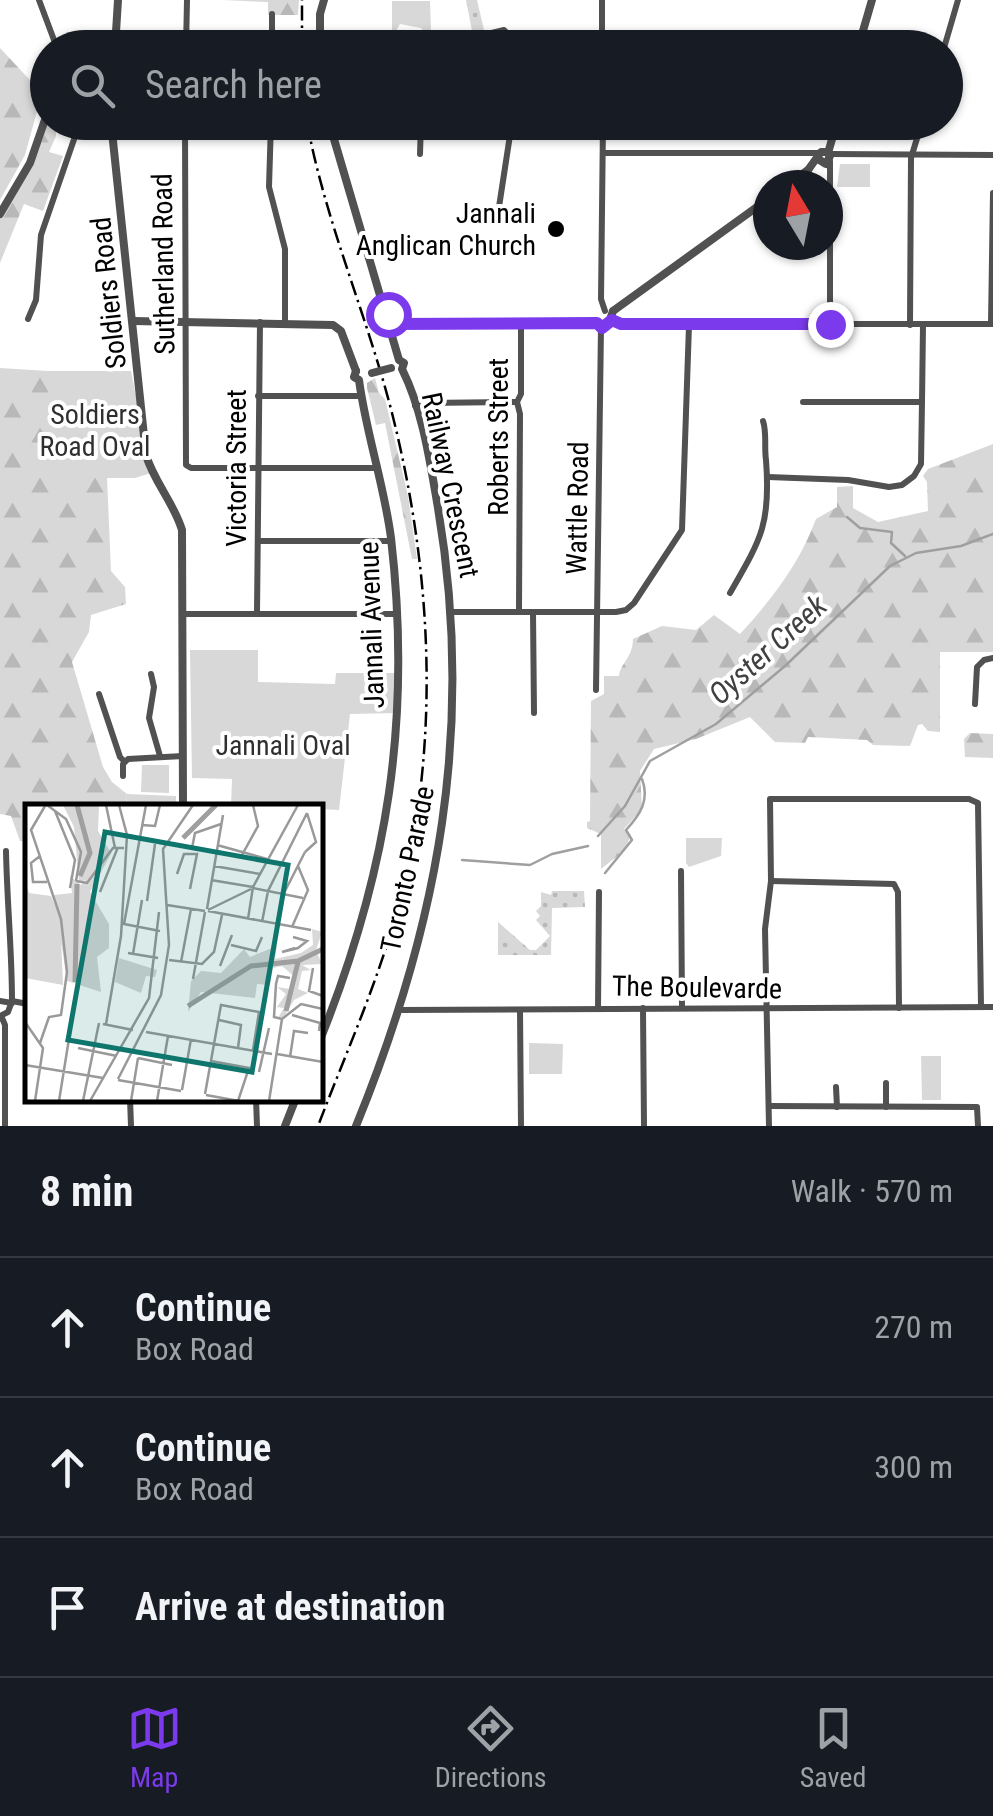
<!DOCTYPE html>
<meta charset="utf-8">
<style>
body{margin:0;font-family:"Roboto Condensed",sans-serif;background:#242831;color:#f1f3f6}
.compass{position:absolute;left:753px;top:170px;width:90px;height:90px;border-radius:50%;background:#171b24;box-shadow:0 2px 8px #0004;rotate:350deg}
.stop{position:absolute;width:30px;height:30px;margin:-22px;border:8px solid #7c3aed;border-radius:50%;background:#fff}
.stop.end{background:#7c3aed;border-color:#fff;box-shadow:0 2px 10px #0008}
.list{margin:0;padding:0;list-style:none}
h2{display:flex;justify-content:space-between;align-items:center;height:130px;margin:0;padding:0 40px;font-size:42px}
h2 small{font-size:32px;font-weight:400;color:#9ea1a6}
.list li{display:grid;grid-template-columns:65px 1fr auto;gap:30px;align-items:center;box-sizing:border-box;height:140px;padding:0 40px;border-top:2px solid #363941}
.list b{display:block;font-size:38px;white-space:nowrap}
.list p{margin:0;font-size:32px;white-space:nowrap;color:#9ea1a6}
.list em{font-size:32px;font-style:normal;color:#9ea1a6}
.icon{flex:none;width:55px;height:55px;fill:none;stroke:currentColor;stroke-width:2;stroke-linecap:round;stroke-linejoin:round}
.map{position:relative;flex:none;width:993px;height:1126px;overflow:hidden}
.search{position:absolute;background:#171b24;box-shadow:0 2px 8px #0004;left:30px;right:30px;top:30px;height:110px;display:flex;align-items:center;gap:25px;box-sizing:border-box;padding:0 35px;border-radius:55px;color:#9ea1a6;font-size:38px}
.sheet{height:550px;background:#171b24}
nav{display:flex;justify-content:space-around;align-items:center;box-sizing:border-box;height:140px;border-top:2px solid #363941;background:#171b24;font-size:28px;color:#9ea1a6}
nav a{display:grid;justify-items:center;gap:5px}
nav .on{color:#7c3aed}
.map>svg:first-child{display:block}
.grass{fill:url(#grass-dots)}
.forest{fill:url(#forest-firs)}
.park{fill:#d8d8d8}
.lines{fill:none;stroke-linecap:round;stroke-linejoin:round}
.stream{stroke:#9f9f9f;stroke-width:2.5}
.minor{stroke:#515151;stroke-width:6}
.tertiary{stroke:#515151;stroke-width:8}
.rail{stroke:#000;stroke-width:2.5;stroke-dasharray:15 5 2.5 5;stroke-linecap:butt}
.tertiary-bridge{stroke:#515151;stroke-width:8}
.route{stroke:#7c3aed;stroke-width:12}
.poi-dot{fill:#000;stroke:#fff;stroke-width:4}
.labels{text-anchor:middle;stroke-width:8;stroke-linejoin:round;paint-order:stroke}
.poi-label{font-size:28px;fill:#000;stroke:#fff;text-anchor:end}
.street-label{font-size:28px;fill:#000;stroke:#fff}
.park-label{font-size:28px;fill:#2f2f2f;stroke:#fff}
.water-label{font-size:30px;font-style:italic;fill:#404040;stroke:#fff}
.inset-river{fill:none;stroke:#9f9f9f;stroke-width:5}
.inset-road{fill:none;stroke:#999;stroke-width:2.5}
.view{fill:#0f766e;fill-opacity:0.15;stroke:#0f766e;stroke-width:5}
.inset-edge{fill:none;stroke:#000;stroke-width:5}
</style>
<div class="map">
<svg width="993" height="1126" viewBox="0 0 993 1126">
<defs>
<pattern id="grass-dots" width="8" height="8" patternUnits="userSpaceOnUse" patternTransform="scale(2.5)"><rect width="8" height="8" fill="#d8d8d8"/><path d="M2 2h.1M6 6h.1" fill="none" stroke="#b8b8b8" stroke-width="1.8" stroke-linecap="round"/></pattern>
<pattern id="forest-firs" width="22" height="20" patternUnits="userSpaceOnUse" patternTransform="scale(2.5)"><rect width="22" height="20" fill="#d8d8d8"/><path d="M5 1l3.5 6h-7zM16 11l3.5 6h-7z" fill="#b8b8b8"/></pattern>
</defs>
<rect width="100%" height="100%" fill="#fff"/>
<g class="grass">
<path d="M466,0h11l8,34 -12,2z"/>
<path d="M552,891h32l1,16 -33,1 -1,47h-53v-33l32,28h6l14,-14 -14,-16 4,-4 -4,-5 5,-5v-14l10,3z"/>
</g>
<g class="forest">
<path d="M223,0h76l-1,15h-30v-13z"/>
<path d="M0,48l42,45 -17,62 -25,45z"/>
<path d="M48,123h8v13l-7,16 14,4 -20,55 -19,-7 -24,59v-44l37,-64z"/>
<path d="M0,368l48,3v80l8,7v20h51l4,93 14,16 1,17 -35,11 -2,17 -17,30 31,105 9,15 15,12 -1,12h-98l-1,35h-7l-9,-25 -11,-2z"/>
<path d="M375,378l4,15 6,6 23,97 9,63h-5l-27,-136 -9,2 -9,-37v-5z"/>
<path d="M993,444v208h-53v80l-12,-1 -6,-7 -4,1 -8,21 -37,-1 -6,-5 -59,-3 -3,6 -30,-1 -25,-25 -54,22 -42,10 -14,22 2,38 -18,20 7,6 -6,15 -24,19v-35l-14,-6v-6l3,-1 1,-120 13,-7v-18h15c1,-12 14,-19 14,-37l29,-13 34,4 18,-15 26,19c32,-35 60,-71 76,-115l21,-12v-20l16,-1v22l25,14 50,-11 -1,-29 -4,-6 5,-7z"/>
<path d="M970,733l23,1v24l-28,-1 -1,-18z"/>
</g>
<g class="park">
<path d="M392,1h38l1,29 9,7 -5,3 -9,-5 -5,-7 -21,-4 -13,23 5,-12z"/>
<path d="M840,164h30v23h-33z"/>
<path d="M48,371h83l20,102 -16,5h-79v-20l-8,-7z"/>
<path d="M190,650h68v32l77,2 1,-11h64l-2,40 -48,1 -11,96 -19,-1v-3h-89l1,-27 -40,-1z"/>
<path d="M142,765h27v28l-28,-1z"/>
<path d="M127,794l49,2v10h-50z"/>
<path d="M686,838h36l-1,18 -32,11 -3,-4z"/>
<path d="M529,1043l34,1 -1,30h-33z"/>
<path d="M941,1056v44h-19l-1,-44z"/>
</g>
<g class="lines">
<g class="stream">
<path d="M847,517l13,11 32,4 -1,11 14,13"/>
<path d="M598,836l27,-30 25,-45 66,-37 69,-58 105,-100 26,-13 45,-7 32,-12"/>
<path d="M462,860l68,5 22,-11 36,-8"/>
<path d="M605,873l27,-33 -6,-10c14,-15 24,-30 16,-51"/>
</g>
<g class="minor">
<path d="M39,0l18,48"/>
<path d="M602,0v48"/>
<path d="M272,14v34"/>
<path d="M186,48l1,-48"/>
<path d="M435,48v-8l5,-3 39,-1 25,-6 5,5 3,13"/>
<path d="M944,48l14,-48"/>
<path d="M185,122l1,343 5,3h187"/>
<path d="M271,122l-2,65 16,62v74"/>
<path d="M603,122l-2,177 4,12"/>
<path d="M603,153h216"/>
<path d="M420,154l1,-32"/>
<path d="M830,154l163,1"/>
<path d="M497,220l15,-98"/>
<path d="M28,319l8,-19 5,-65 39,-113"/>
<path d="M612,321l9,3h372"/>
<path d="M830,324v-163"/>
<path d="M991,324l2,-131"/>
<path d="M910,325l1,-167 11,-36"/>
<path d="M258,396h103"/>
<path d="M803,402h119l1,-77"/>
<path d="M415,406l10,-3 92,-1"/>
<path d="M768,477l80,3 41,7 13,-2 12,-9 7,-12 1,-62"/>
<path d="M258,541h133"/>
<path d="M730,593c31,-54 41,-69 36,-133 -2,-14 1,-27 -3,-39"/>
<path d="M519,611l1,-197 -3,-12 4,-8v-71"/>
<path d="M452,612h164l10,-2 8,-7 48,-73 7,-205"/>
<path d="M533,612l1,101"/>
<path d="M257,613l3,-291"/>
<path d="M183,614h214"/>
<path d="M151,674l3,13 -5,31 11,38"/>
<path d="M596,690l5,-363"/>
<path d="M99,694l21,63 4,4"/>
<path d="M975,704l2,-37 7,-7 9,-2"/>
<path d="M123,776v-12l5,-5 55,-3"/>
<path d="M6,851c1,51 6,100 6,150"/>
<path d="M681,871l1,137"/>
<path d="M771,881l123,3 4,8 1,116"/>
<path d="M0,1001l12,2"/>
<path d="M643,1008l1,118"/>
<path d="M598,1009l1,-117"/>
<path d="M400,1010l593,-3"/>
<path d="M520,1010l1,116"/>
<path d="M0,1016l8,-4 4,-11 16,3"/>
<path d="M2,1018l3,7v101"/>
<path d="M886,1083v24"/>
<path d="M836,1087l1,20"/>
<path d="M130,1098l1,28"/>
<path d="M256,1098l1,28"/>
<path d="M769,1106l208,1 1,19"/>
<path d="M769,1126l-4,-197 6,-48 -1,-82h199l9,4 3,204"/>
</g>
<g class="tertiary">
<path d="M115,48l3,-48"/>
<path d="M320,48v-34l4,-14"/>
<path d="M858,48l14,-48"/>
<path d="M111,122l35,333c8,27 28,48 36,75l1,276"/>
<path d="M329,122l70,238 5,3 -2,6c21,42 28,93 36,139 37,219 1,415 -82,618"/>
<path d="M828,153l9,-31"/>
<path d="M808,170l13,-18h6l3,4 -4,8 -8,-5"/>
<path d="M787,185l21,-15"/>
<path d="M0,214l30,-51 18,-52"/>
<path d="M613,311l155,-112"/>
<path d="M133,321l200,4 8,6 15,40"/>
<path d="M597,323l4,4 7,-2 5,-14"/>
<path d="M391,324l206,-1"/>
<path d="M320,1040c68,-169 92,-321 71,-502 -7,-54 -25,-105 -32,-158l-5,-3 2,-6"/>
<path d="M285,1126l11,-28"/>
</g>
<g class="rail">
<path d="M302,48v-48"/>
<path d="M307,122c18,99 60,193 85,291 43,170 50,353 -2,522 -20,65 -48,128 -72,191"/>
</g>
<path class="tertiary-bridge" d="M372,373l19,-5"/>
</g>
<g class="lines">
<path class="route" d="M388,314l2,10 207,-1 5,5 10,-8 9,4h209"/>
</g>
<circle class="poi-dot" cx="556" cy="229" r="10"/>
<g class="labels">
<g class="poi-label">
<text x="536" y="223">Jannali<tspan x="536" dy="32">Anglican Church</tspan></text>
</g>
<g class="street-label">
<text transform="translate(163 264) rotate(-91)" y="10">Sutherland Road</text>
<text transform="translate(108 293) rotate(-96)" y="10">Soldiers Road</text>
<text transform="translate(498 437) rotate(-90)" y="10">Roberts Street</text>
<text transform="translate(236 468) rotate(-90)" y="10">Victoria Street</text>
<text transform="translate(451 485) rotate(78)" y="10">Railway Crescent</text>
<text transform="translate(577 508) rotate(-89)" y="10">Wattle Road</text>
<text transform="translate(371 625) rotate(-92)" y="10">Jannali Avenue</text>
<text transform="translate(407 869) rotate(-78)" y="10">Toronto Parade</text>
<text transform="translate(697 987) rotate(1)" y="10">The Boulevarde</text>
</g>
<g class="park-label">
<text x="95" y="424">Soldiers<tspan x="95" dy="32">Road Oval</tspan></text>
<text x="283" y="755">Jannali Oval</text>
</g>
<g class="water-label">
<text transform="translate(768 650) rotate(-42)" y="10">Oyster Creek</text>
</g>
</g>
<g transform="translate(25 804)">
<rect width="298" height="298" fill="#fff"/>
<path d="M38,1h36l-1,26 12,20 -20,28 -11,3 -5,-55zM87,48l-22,40 19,32v24l-12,9 4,35 -34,-11 -13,-86 18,-2 -2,-17 11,9zM0,77l4,12 22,3 9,21 3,68 -38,-7zM287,125l10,3 -6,18 6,14 -20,1 9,5 -9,1 -4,18 10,4 -14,7 -10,17 -6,1 6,-10 -7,-1 9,-13 -9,-7 13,2 6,-11 -14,-12 -9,2 -3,17 -13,-1 -2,14 -54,-6 -13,20 3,-31 10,-10 20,2 23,-24 6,8 27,-11 -2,13 26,-6 12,-8z" fill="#d8d8d8"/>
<path d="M94,154l38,12 -2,7 -9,-1 -5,17 -26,-11z" fill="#d8d8d8"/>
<path class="inset-river" d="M52,1l13,48 -10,23M158,34l33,-33M50,178l2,-98M163,202l63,-40 47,-5 25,-12M261,207l12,-49"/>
<path class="inset-road" d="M22,1l19,14 15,33 -5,29M81,1l9,43M121,1l-22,119 36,7M30,7l20,49 -5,28M117,21l13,1 5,-21M192,41l50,14M167,44l3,-15 26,-9M280,48l11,-10 -9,-29M217,51l16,-29 -5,-21M15,52l-9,7 2,19h14M189,62l46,8M152,70l7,-20h13l-7,35M186,76l42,7 -5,32M51,77l11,2 26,-35h11M228,83l45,-82M228,84l50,10M75,88l18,-45M259,89l21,-41M122,97l8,-57M142,101l38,6M182,105l16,-94M183,106l43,-21M183,107l103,19M237,118l6,-31 39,-78M252,120l6,-31M267,123l16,-37 -10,-24M268,133l14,4 -9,7 -16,4 13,-4M206,141l25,6 6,-14M103,149l30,5M108,150l9,-54M144,156l33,4 12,-12 8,-37M156,158l10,-53M195,162l12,-31M288,164l-4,23 14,5M168,175l12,-67M267,211l28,8 -1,8M257,215l-8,-2 2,-33 2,-8 12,2M257,215l19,-15 22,5M194,216l22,5 -3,23M0,218l18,26 -8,53M78,220l30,6M81,220l15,-88 6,-101 -8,-30M121,228l126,22M15,239l9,-26 12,-2 6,-43 -6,-53 -30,-89 14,-24M53,244l39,8M252,250l46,8M265,253l4,-26 14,2M113,254l34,7M186,257l38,7 -11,33M0,261l78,13M234,268l10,-44M93,275l43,-84 8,-50 -6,-96 30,-44M93,276l63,11M157,286l9,-51M180,290l16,-89 38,7 -6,38M181,291l33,6M34,297l13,-81M58,297l16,-78M65,297l59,-103 10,-86M106,297l7,-43M132,297l11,-65M244,297l13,-82"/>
<path class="view" d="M80,28l183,33 -36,207 -184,-32z"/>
<rect width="298" height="298" class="inset-edge"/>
</g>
</svg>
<svg class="compass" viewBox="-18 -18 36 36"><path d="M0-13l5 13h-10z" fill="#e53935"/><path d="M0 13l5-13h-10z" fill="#9ea1a6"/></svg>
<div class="stop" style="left:388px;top:314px"></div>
<div class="stop end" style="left:830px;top:324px"></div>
<div class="search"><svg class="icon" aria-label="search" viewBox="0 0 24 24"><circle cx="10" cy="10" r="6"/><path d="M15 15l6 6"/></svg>Search here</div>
</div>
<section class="sheet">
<h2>8 min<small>Walk · 570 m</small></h2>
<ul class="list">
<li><svg class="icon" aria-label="ahead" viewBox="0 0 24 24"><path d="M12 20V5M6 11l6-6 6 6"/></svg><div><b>Continue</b><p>Box Road</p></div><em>270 m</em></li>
<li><svg class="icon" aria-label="ahead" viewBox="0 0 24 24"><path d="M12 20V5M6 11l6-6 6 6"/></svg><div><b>Continue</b><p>Box Road</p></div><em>300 m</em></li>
<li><svg class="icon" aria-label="arrive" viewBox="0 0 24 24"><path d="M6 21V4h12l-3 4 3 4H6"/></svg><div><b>Arrive at destination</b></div></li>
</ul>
</section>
<nav>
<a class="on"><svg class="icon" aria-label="map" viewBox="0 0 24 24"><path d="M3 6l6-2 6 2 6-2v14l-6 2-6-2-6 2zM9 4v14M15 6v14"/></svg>Map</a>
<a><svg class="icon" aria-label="directions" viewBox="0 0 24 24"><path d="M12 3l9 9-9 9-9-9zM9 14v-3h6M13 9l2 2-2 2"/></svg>Directions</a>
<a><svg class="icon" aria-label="saved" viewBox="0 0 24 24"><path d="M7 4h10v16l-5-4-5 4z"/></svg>Saved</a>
</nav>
